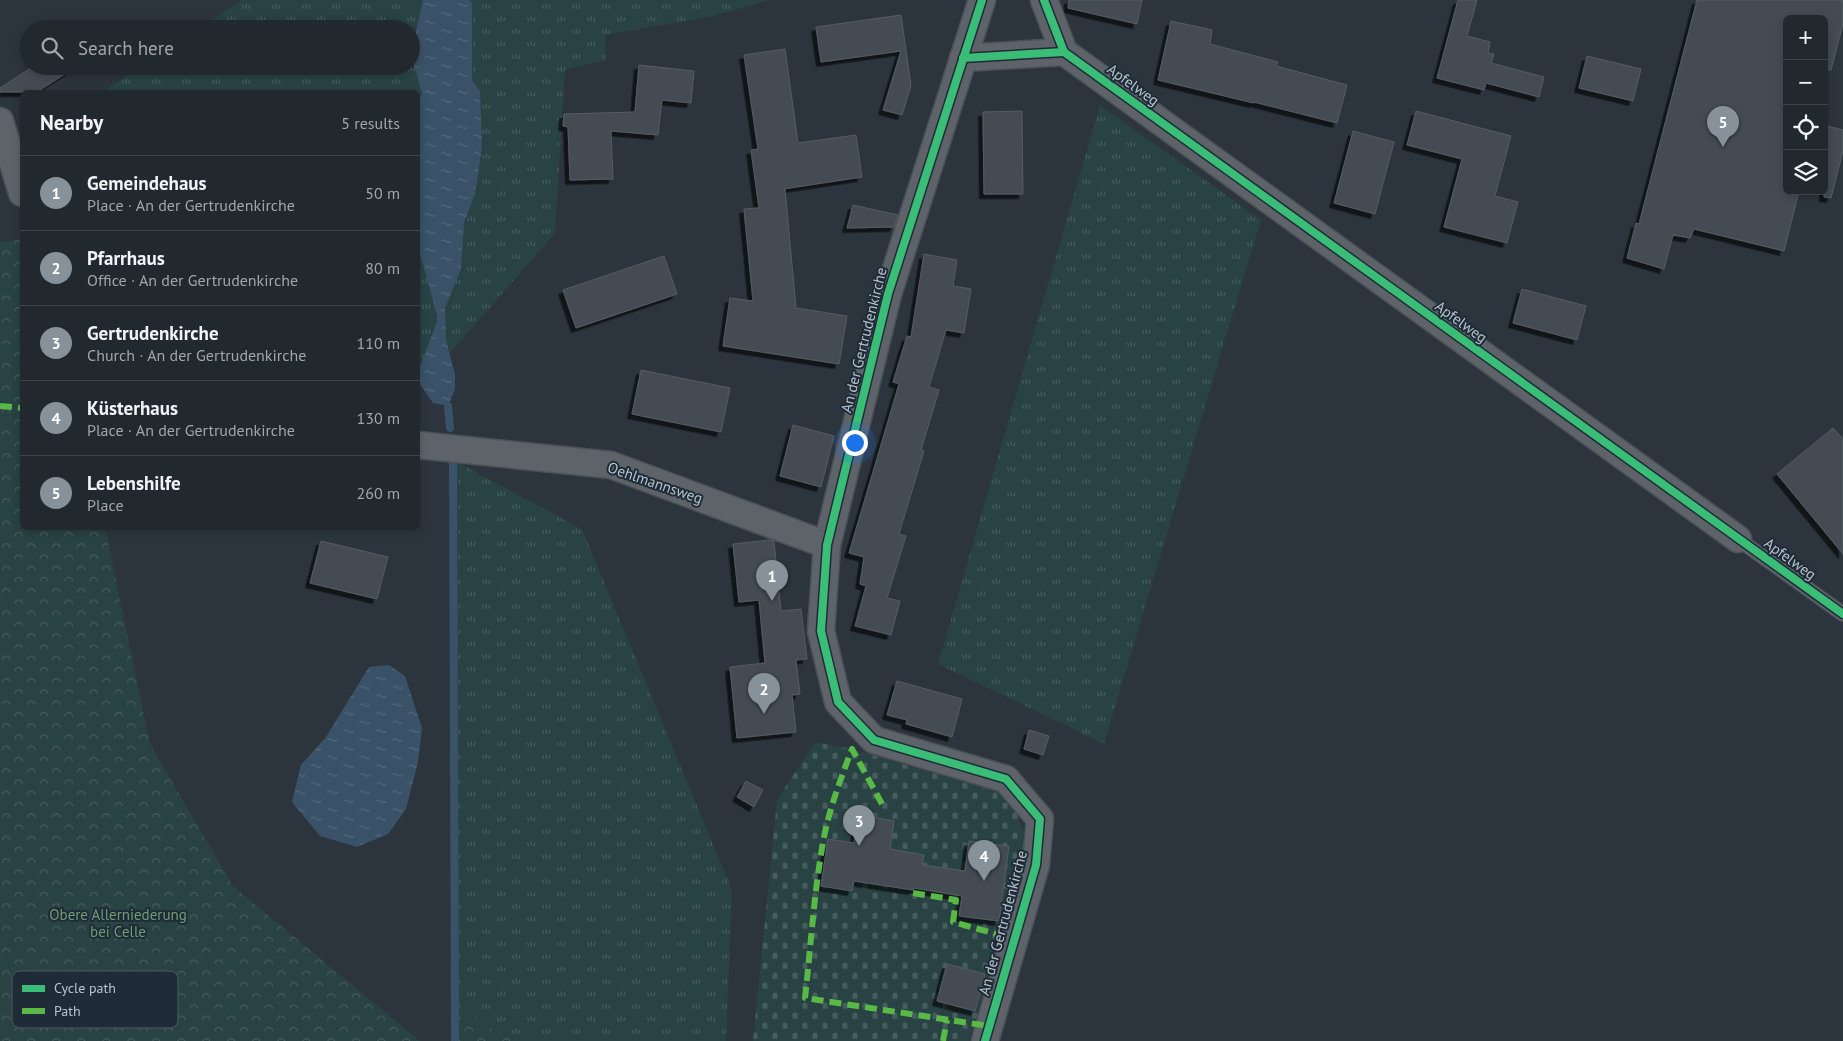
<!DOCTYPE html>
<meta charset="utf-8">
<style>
body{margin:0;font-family:"PT Sans",sans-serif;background:#293036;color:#f1f3f6}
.controls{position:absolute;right:15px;top:15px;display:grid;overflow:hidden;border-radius:8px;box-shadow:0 2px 8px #0003}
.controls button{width:45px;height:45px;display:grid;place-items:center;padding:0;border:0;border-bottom:1px solid #3e444a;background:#21282e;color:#f1f3f6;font:25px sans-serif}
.you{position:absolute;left:854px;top:442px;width:18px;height:18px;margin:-12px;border:4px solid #fff;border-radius:50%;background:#1a73e8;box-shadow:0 0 0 8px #1a73e833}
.badge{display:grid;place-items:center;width:32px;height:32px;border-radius:50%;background:#86919a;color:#fff;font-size:16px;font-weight:700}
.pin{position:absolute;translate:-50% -41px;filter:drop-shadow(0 1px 2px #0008)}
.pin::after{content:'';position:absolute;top:26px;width:18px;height:15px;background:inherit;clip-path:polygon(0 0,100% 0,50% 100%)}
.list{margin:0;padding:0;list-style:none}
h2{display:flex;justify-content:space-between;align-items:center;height:65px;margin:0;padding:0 20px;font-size:21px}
h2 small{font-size:16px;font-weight:400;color:#a2a6aa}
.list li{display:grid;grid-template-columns:32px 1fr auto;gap:15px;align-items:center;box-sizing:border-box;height:75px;padding:0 20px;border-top:1px solid #3e444a}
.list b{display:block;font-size:19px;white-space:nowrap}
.list p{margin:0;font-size:16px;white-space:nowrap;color:#a2a6aa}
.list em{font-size:16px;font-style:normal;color:#a2a6aa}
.icon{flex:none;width:28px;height:28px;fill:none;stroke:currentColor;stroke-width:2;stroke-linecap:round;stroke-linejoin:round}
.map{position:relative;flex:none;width:1843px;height:1041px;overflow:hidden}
.search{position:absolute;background:#21282e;box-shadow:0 2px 8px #0003;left:20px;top:20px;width:400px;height:55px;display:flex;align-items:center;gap:12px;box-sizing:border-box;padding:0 18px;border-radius:28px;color:#a2a6aa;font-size:19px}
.panel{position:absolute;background:#21282e;box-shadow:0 2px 8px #0003;left:20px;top:90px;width:400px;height:440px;border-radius:8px}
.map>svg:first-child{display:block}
.grass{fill:url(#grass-tufts)}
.cemetery{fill:url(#cemetery-stones)}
.park{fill:url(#park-crowns)}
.water{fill:url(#water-ripples)}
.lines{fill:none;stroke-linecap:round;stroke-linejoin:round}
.stream{stroke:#3a5268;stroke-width:8}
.building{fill:#454c52;stroke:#545c64;filter:url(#shadow)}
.lane-casing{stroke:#4b5157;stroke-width:16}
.street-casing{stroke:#4b5157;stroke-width:29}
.lane{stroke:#5d6369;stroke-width:14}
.street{stroke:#5d6369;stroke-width:26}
.quiet{stroke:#58b947;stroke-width:6;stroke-dasharray:12 6;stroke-linecap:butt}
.cycleway-casing{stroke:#1f2c38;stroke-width:11}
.cycleway{stroke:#3abd76;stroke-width:8}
.labels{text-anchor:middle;stroke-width:4;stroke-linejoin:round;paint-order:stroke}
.street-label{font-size:15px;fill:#b7c2cc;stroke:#1f2c38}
.park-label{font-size:15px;fill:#6e9e73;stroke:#1f2c38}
.key{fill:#1f2c38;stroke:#4d5964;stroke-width:1}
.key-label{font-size:14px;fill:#b7c2cc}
</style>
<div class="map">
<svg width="1843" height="1041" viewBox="0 0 1843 1041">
<defs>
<pattern id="grass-tufts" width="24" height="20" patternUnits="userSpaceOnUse" patternTransform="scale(1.25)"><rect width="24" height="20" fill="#294243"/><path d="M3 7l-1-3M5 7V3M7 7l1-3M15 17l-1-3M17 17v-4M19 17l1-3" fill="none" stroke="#465c5d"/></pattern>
<pattern id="cemetery-stones" width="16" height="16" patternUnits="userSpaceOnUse" patternTransform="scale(1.25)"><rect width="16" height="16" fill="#294243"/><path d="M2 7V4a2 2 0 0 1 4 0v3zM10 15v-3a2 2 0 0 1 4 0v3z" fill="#465c5d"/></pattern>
<pattern id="park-crowns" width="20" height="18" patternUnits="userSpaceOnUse" patternTransform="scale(1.25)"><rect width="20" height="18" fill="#294243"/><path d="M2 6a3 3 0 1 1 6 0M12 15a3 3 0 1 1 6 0" fill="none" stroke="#465c5d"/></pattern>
<pattern id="water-ripples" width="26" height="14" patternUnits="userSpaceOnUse" patternTransform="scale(1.25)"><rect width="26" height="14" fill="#3a5268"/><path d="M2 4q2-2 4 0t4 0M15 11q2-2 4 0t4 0" fill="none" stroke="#54697c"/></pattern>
<filter id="shadow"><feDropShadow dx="-4.5" dy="4.5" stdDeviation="0" flood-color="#0009"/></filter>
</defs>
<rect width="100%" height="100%" fill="#2c353d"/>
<g class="grass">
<path d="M241,0h528l-55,16 -109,19 1,25 -41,10 -10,163 -137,157v-298h-316l40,-26h269v-37h-213z"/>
<path d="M1100,105l161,115 -157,524 -166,-80z"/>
<path d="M453,460l129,69 150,361 -6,151h-272z"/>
</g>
<path class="cemetery" d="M815,742l37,7 146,43 18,20 11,28 -2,25 -56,176h-216l24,-241z"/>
<g class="park">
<path d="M22,239v289h83l45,216 83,142 187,155h-420v-799z"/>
<path d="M457,1009l57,32h-59z"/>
</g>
<g class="water">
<path d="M423,0h46l3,3v77l8,11 2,56 -7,47 -11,29 -3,46 -16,39 1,32 9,34v15l-7,17 -15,-3 -13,-19 -1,-14 19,-51 -17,-62 -3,-5v-87l2,-2 -2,-6v-57l4,-6 -11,-41z"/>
<path d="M389,665l16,11 17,52 -4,34 -12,47 -18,25 -31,13 -37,-11 -28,-34 9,-37 25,-28 43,-70z"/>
</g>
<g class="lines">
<g class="stream">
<path d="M448,406l2,22"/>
<path d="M453,460l2,581"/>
</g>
</g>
<g class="building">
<path d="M1069,0h73l-5,24 -69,-16z"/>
<path d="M1458,0h19l-10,36 23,6 -2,11 6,1 -3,9 53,14 -5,20 -53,-14 -2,7 -47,-12z"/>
<path d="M1697,0h146v24l-12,46h-7v-51h-37v172h12l-15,60 -90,-22 -4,9 -17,-3 -9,34 -37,-11 9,-35 3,1z"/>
<path d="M901,15l10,71 -9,29 -19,-5 18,-59 -80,11 -5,-35z"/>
<path d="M1171,21l41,9 -2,14 68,18 -2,4 71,19 -10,38 -83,-21v1l-96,-23z"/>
<path d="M785,49l13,94 58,-8 6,42 -79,12h2l11,119 51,8 -8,48 -116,-18 7,-48 23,3 -9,-92 15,-1 -8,-58 7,-1 -14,-94z"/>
<path d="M1587,56l54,13 -8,32 -54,-13z"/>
<path d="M639,65l55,6 -3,32 -29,-3 -4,35 -47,-4 2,48 -43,1 -2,-53 -5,-1 1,-12 71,-2z"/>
<path d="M34,66h43l-40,26h-37v-4z"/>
<path d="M1022,111l1,83h-39l-1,-82z"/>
<path d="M1416,111l95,25 -16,60 23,6 -11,41 -63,-16 18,-68 -55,-14z"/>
<path d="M1824,125l19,5v21l-12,47 -7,-1z"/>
<path d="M1353,131l41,11 -19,72 -41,-11z"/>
<path d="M853,205l45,10 -4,12 -47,1z"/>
<path d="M924,254l33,6 -4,26 18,3 -7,44 -18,-3 -17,57 10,3 -18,60 3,1 -25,83 7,2 -19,62 13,3 -9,34 -36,-9 11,-40 -6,-2 4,-27 -15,-4 50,-169 -6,-2 14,-46 4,1z"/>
<path d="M664,256l13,38 -101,34 -13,-38z"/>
<path d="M1522,289l64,17 -9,34 -64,-17z"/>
<path d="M641,370l89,18 -9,44 -89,-18z"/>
<path d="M793,425l41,11 -13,51 -41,-11z"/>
<path d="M1833,428l10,11v115l-66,-80z"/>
<path d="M770,540l4,1 7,70 20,-2 6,50 -11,1 4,34 -8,1 4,37 -59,6 -7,-71 35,-4 -6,-63 -20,2 -6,-58z"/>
<path d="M321,541l67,16 -11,42 -67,-16z"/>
<path d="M897,681l65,18 -10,38 -46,-13 1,-4 -20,-5z"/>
<path d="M1029,730l20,6 -6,19 -19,-6z"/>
<path d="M746,781l17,9 -9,17 -17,-10z"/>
<path d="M859,815l35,6 -4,28 34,6 -2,10 43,6 4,-30 40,5 -10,75 -40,-5 3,-20 -48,-8 -1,2 -59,-9 -2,10 -31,-5 7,-47 26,4z"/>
<path d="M947,964l38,10 -10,37 -38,-10z"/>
</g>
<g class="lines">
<defs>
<path id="lane" d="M1738,539l105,75"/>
<g id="street">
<path d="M982,0l-94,294 -61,251 -6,86 17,71 36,38 132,39 34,40 -4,46 -51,176"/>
<path d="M1044,0l20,52 674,487"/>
<path d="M963,58l101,-6"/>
<path d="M0,121l22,72"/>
<path d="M418,445l193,20 216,80"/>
</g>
</defs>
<use href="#lane" class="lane-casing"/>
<use href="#street" class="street-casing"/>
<use href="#lane" class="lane"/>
<use href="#street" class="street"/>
<g class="quiet">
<path d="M0,406l22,2"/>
<path d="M882,804l-30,-55c-11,29 -22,58 -28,88 -10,53 -13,108 -19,161l184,28"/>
<path d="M913,893l43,7 -3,22 61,17"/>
<path d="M943,1041l4,-21"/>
</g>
<defs>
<g id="cycleway">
<path d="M982,0l-94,294 -61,251 -6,86 17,71 36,38 132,39 34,40 -4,46 -51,176"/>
<path d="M1044,0l20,52 779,562"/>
<path d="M963,58l101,-6"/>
</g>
</defs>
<use href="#cycleway" class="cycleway-casing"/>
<use href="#cycleway" class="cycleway"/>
</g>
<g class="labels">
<g class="street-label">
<text transform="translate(1133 85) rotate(36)" y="5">Apfelweg</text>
<text transform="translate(1461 322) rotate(36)" y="5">Apfelweg</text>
<text transform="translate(864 340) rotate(-76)" y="5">An der Gertrudenkirche</text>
<text transform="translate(655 483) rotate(19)" y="5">Oehlmannsweg</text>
<text transform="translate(1790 559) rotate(36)" y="5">Apfelweg</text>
<text transform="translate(1003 923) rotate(-75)" y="5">An der Gertrudenkirche</text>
</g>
<g class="park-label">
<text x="118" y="920">Obere Allerniederung<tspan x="118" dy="17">bei Celle</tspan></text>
</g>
</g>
<rect x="12" y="971" width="166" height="57" rx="8" class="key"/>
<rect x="22" y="985" width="23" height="7" fill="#3abd76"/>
<rect x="22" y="1008" width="23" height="6" fill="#58b947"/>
<g class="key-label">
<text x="54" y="993">Cycle path</text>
<text x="54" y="1016">Path</text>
</g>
</svg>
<div class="controls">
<button>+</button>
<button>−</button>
<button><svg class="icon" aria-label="locate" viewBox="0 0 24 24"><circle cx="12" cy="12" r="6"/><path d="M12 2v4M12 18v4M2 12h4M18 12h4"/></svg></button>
<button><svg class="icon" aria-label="layers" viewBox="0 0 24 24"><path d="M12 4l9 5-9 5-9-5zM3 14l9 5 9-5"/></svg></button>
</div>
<div class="you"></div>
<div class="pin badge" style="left:772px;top:601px">1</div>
<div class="pin badge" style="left:764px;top:714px">2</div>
<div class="pin badge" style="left:859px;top:846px">3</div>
<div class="pin badge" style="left:984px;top:881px">4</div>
<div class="pin badge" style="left:1723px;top:147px">5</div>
<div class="search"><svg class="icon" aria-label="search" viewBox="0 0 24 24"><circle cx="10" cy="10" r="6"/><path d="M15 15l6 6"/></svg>Search here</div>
<section class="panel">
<h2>Nearby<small>5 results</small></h2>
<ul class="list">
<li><span class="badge">1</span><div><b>Gemeindehaus</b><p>Place · An der Gertrudenkirche</p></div><em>50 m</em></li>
<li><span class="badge">2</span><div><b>Pfarrhaus</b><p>Office · An der Gertrudenkirche</p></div><em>80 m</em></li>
<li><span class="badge">3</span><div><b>Gertrudenkirche</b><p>Church · An der Gertrudenkirche</p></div><em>110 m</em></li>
<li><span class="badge">4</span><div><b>Küsterhaus</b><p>Place · An der Gertrudenkirche</p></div><em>130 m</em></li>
<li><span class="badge">5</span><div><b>Lebenshilfe</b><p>Place</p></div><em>260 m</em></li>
</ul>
</section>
</div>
